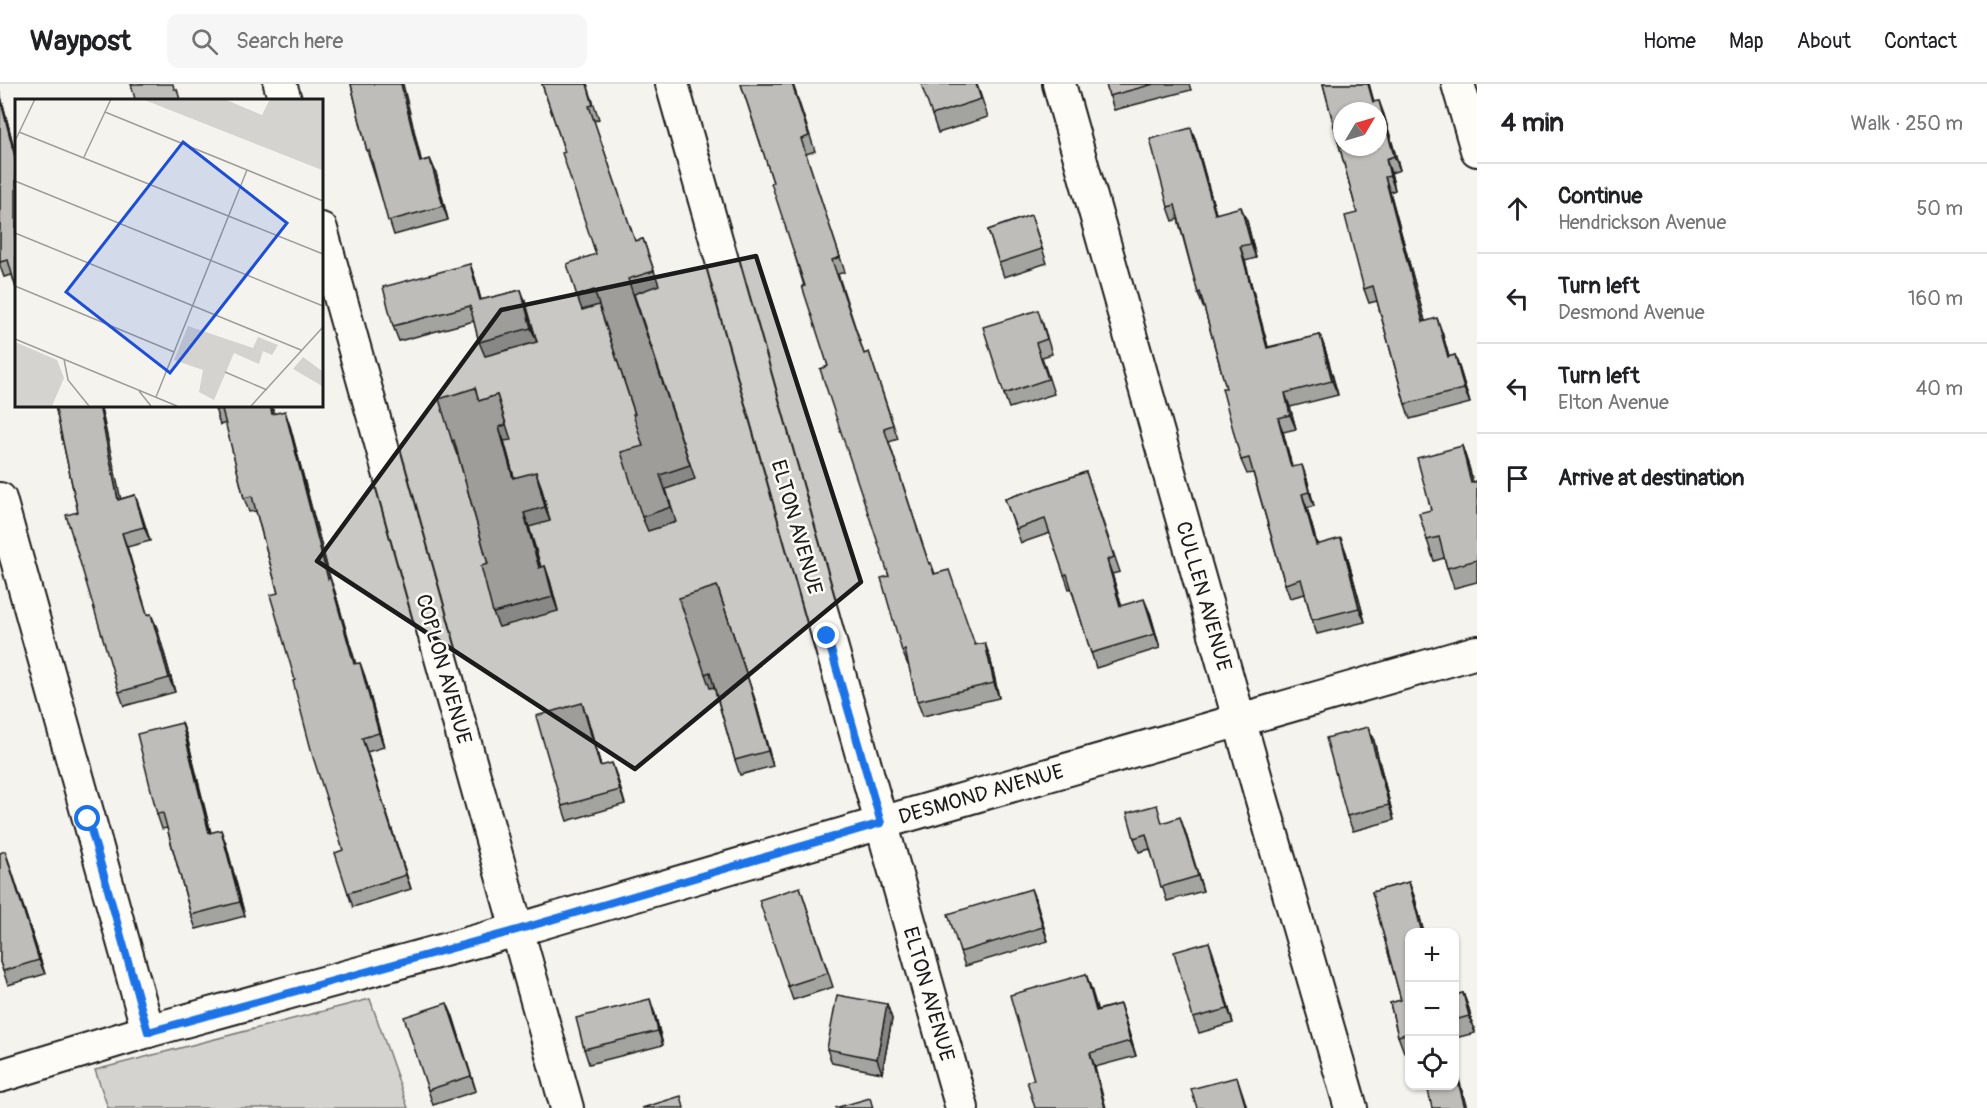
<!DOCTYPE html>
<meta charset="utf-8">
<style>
body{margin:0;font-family:Pangolin,sans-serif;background:#f6f6f6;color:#202124}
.controls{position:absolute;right:18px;bottom:18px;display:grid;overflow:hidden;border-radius:12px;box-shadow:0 2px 4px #0004}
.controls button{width:54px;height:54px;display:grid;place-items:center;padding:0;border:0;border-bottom:2px solid #e0e0e0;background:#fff;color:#202124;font:30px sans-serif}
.compass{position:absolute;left:1333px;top:18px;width:54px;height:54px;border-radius:50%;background:#fff;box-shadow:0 2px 4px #0004;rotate:52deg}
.stop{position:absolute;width:18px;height:18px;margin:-14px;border:4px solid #1a73e8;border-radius:50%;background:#fff}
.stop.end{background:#1a73e8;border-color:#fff;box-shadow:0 2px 6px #0008}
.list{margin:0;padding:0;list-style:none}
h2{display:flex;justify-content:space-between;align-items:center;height:78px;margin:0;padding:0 24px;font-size:26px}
h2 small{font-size:20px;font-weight:400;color:#757577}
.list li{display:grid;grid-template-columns:39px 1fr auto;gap:18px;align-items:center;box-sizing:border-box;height:90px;padding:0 24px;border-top:2px solid #e0e0e0}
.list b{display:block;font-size:22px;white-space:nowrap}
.list p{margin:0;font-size:20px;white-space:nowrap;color:#757577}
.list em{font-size:20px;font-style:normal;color:#757577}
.icon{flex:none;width:33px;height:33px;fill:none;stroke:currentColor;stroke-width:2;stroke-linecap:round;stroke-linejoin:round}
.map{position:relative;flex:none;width:1477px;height:1024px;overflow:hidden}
header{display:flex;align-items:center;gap:36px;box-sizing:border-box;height:84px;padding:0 30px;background:#fff;border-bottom:2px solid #e0e0e0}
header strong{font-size:28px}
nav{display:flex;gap:33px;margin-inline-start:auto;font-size:21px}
.search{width:420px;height:54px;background:#f6f6f6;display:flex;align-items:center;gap:15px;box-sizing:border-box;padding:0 21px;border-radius:12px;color:#757577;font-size:22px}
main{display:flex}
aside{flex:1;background:#fff}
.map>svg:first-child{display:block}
.green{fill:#d4d3cf;stroke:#787876;stroke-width:1.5}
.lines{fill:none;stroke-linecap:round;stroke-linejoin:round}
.street-casing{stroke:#1c1c1c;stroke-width:36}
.street{stroke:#fdfcf7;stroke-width:32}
.wall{fill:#a3a3a0;stroke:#1c1c1c;stroke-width:1.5}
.shaded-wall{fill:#858482;stroke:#1c1c1c;stroke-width:1.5}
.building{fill:#bebdba;stroke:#1c1c1c;stroke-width:1.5;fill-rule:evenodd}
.route{stroke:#1a73e8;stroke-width:8}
.marked{fill:#1c1c1c;fill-opacity:0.2;stroke:#1c1c1c;stroke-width:4.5;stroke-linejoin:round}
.labels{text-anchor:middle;stroke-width:5;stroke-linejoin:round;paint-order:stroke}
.street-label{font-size:21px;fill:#1c1c1c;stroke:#fdfcf7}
.inset-road{fill:none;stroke:#9e9d9a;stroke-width:1.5}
.view{fill:#1d4ed8;fill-opacity:0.15;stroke:#1d4ed8;stroke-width:3}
.inset-edge{fill:none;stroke:#1c1c1c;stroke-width:3}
</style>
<header>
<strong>Waypost</strong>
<div class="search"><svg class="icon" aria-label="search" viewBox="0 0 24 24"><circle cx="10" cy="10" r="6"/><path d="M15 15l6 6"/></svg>Search here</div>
<nav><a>Home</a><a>Map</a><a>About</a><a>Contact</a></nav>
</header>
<main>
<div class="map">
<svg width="1477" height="1024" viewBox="0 0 1477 1024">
<rect width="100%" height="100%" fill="#f4f3ee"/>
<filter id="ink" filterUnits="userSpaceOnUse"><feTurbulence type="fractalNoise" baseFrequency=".0167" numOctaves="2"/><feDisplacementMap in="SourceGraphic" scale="12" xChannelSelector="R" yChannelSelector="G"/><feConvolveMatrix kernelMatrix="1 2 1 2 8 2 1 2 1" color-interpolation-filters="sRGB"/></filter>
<g filter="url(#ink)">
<path class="green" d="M370,915l38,109h-300l-13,-38z"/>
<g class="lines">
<defs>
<g id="street">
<path d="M280,0l5,16"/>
<path d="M672,0l290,1024"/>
<path d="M1059,0l201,709 91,315"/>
<path d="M1458,0l19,66"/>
<path d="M321,145l246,879"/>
<path d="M0,415l148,532"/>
<path d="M0,992l148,-45 369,-101 364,-107 596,-171"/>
</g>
</defs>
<use href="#street" class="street-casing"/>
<use href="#street" class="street"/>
</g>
<g class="wall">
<path d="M351,0l71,77 8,-2 6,14 12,47 -54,15 -27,-84z"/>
<path d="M542,0h45l12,35 -5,2 41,120 8,-2 16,46 -25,9 61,185 -29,10 10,33 -28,9 -6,-14 1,-71 -8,-32 -36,-109 -17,5 -5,-14 19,-42 -31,-102z"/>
<path d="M741,0h52l22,67 -9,3 39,118 -7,2 26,80 5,-2 29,87 -9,3 40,122 2,-1 4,11 40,71 15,12 9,41 -76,18 -6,-15 -8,-36h-1l-6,-14 -13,-75 -61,-210 -55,-184z"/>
<path d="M977,0l11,33 -50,16 -6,-18z"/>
<path d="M1106,0h83l2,6 -77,20z"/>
<path d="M1323,0h46l5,18 5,-1 5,14 16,55 -9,3 4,17 -5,2 35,129 17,11 7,25 6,-2 5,15 10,33 -60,16 -5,-15 -28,-103 -8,2 -5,-14 -7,-76z"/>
<path d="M0,9l16,63v132l-4,-13 -8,2 -4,-11z"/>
<path d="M1191,44l5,14 20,72 31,7 9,37 -11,3 23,86 52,-12 5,14 13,46 -48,12 6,22 -13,3 9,35 15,12 7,27 -7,2 10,36 29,8 19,70 -48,12 -5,-14 -7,-26 -15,4 -5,-14 -32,-111 -6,1 -6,-14 -15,-72 -22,-81h-1l-5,-14 -20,-74 -5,2 -5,-14z"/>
<path d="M1031,131l16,48 -43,14 -16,-47z"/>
<path d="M470,180l5,14 6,22 40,-10 5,14 11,38 -52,14 -6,-14 -5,-21 -75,20 -6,-15z"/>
<path d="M1043,240l9,30 -10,3 12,37 -45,14 -5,-14z"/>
<path d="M475,304l4,13 18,-6 14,45 -7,1 10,37 27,8 9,35 -21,6 12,40 4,-1 5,15 8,30 -59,16 -6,-14 -5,-49 -30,-109h-1l-5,-14z"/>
<path d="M55,321h45l20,94 15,-4 15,46 -23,6 20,68 10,13 18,64 -51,14 -5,-14 -41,-180z"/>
<path d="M214,321h58l2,9 16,12 40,152 5,14 20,72 5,-1 5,14 19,70 -17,5 44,137 -58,18 -5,-14 -5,-43 -48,-170 -17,-87 -22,-82 -7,1 -5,-14 -18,-75 -6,2z"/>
<path d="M1462,362l7,21 4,15 4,-1v101l-23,6 -10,-30 -10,3 -7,-21 4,-30z"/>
<path d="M1086,388l34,100 -8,2 9,32 29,7 10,35 -64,20 -25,-80 -2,1 -19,-56 -29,10 -16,-44z"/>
<path d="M717,502l38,114 18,66 -33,9 -5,-15 -21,-73 -4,1 -5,-14z"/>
<path d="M587,633l14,49 16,11 8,27 -58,17 -5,-15z"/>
<path d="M182,639l5,14 24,96 15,11 19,72 -49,13 -5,-14 -24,-87 -5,1 -5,-15z"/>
<path d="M1374,657l20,79 -41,11 -6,-15z"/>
<path d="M1163,738l22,9 18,60 -36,10 -17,-52 -11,3 -5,-14z"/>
<path d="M5,767l40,123 -37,11 -8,-23z"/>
<path d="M1409,798l6,17 9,34h-14v118l-6,1 -6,-16 -8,-33 11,-3 -29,-108z"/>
<path d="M800,803l33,100 -40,13 -5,-14z"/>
<path d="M1031,805l17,52 -83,25 -5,-14z"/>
<path d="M1214,872l19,67 -34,10 -6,-15z"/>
<path d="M1086,890l11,36 23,-6 16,52 -41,11 -61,13z"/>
<path d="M1463,909l6,16 6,24 -20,5v-43z"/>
<path d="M887,920l5,15 -10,54 -50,-10 -5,-14z"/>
<path d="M655,930l8,31 -74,19 -5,-15z"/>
<path d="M453,933l23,74 -43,14 -5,-15z"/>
<path d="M1455,956l5,20 -5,1z"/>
</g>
<g class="shaded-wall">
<path d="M401,0h2l22,92 -5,-14z"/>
<path d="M1368,0h1l7,27 -3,-9z"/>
<path d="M0,9l16,63v5l-16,-63z"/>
<path d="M1379,17l5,14 16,55 -6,-14z"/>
<path d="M1191,44l5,14 24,86 -5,-14z"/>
<path d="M430,75l6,14 12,47 -5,-14z"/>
<path d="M1386,75l5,14 4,17 -5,-14z"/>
<path d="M1385,93l5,15 39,144 -6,-14z"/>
<path d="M1241,123l6,14 9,37 -5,-14z"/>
<path d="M1240,162l5,15 27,101 -5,-14z"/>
<path d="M470,180l5,14 10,37 -5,-15z"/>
<path d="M521,206l5,14 11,38 -6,-14z"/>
<path d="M1437,234l5,14 11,40 -5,-15z"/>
<path d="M1320,251l5,14 13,46 -6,-14z"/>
<path d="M1455,271l5,15 10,33 -6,-14z"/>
<path d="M1285,309l5,14 6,22 -6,-14z"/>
<path d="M99,321h1l2,7 22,102 -6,-14z"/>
<path d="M270,321h2l5,24 -5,-15z"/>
<path d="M285,327l5,15 44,167 -6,-14z"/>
<path d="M1278,334l5,14 13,50 -5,-15z"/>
<path d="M499,343l5,14 14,51 -5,-14z"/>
<path d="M1462,362l7,21 8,31 -6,-15z"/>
<path d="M1302,381l5,14 7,27 -5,-14z"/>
<path d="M536,388l5,14 9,35 -5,-14z"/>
<path d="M1302,410l5,14 14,51 -5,-14z"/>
<path d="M135,411l5,14 10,32 -6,-14z"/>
<path d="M524,429l5,14 16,55 -6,-14z"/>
<path d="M122,449l5,14 25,83 -5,-15z"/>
<path d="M1341,454l5,14 19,70 -6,-14z"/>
<path d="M1107,476l5,14 14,46 -6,-14z"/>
<path d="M545,482l5,15 8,30 -5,-14z"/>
<path d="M330,494l5,14 25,86 -6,-14z"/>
<path d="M717,502l38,114 18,66 -5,-15z"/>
<path d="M1144,515l6,14 10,35 -5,-14z"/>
<path d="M151,530l6,14 18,64 -6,-14z"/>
<path d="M985,559l5,14 9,41 -5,-15z"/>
<path d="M360,579l5,14 19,70 -5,-14z"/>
<path d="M582,619l5,14 18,63 -5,-14z"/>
<path d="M182,639l5,14 27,110 -5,-14z"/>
<path d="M1368,643l6,14 20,79 -5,-15z"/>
<path d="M362,654l5,14 44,137 -5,-14z"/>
<path d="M612,679l5,14 8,27 -5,-14z"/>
<path d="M1180,733l5,14 18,60 -5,-15z"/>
<path d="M221,746l5,14 19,72 -5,-14z"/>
<path d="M5,767l5,14 35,109 -6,-14z"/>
<path d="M1409,798l6,17 9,34h-2z"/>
<path d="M1031,805l6,14 11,38 -5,-14z"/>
<path d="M1209,858l5,14 19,67 -5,-14z"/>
<path d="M1086,890l5,14 11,37 -6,-14z"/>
<path d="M1463,909l6,16 6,24 -6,-17z"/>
<path d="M650,915l5,15 8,31 -5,-14z"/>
<path d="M447,919l6,14 23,74 -5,-15z"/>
<path d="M887,920l5,15 -10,54 -5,-14z"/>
<path d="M1120,920l5,15 11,37 -6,-15z"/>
<path d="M1455,956l5,20 -5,-15z"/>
<path d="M1090,969l5,14 11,41h-1z"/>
<path d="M1455,981l12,43h-2l-10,-38z"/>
<path d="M1237,993l7,21 3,10h-1z"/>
</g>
<g class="building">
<path d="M131,0h42l1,5h3l3,11h-47l2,-1z"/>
<path d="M351,0h50l19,78 10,-3 13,47 -55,15 -19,-71 -2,1z"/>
<path d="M542,0h45l6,21 -4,1 46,135 8,-2 11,32 -26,8 62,186 -30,10 11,32 -29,10 -21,-65 22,-6 -10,-32h2l-41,-124 -17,6 -10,-32 29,-10 -34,-101 3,-1z"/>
<path d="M741,0h51l17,52 -8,3 39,118 -8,3 32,94 5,-2 24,73 -9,3 45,136 2,-1 3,11 15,-4 26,75 10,-2 9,40 -77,18 -12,-51 -3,1 -21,-73 8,-2 -69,-207 8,-3 -26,-80h3l-34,-103 2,-1z"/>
<path d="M921,0h55l5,15 -49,16z"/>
<path d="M1106,0h48l-45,12z"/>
<path d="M1323,0h45l5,18 6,-1 15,55 -8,3 4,17 -5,1 38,145 14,-4 11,39 7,-2 9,34 -59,15 -32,-118 -9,3 -19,-73 12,-3zM1342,27h36v36h-36z"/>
<path d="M0,14l16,63v127l-8,-28 -8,2z"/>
<path d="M1191,44l24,86 26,-7 10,37 -11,2 27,102 53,-13 12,46 -47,12 5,22 -12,3 13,49 11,-2 7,27 -7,2 14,51 25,-7 18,70 -47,12 -11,-41 -16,5 -36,-126 -8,2 -19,-72h4l-26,-96 -2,1 -23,-88 -7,2 -18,-68z"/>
<path d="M1031,131l11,34 -43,14 -11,-33z"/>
<path d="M470,180l10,36 41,-10 10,38 -52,14 -9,-36 -77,20 -10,-39z"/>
<path d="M1038,226l9,29 -11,4 12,36 -44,15 -21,-67z"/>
<path d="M475,304l4,13 18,-6 9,30 -7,2 14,51 23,-6 9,35 -21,6 15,55 6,-2 8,31 -60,16 -12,-47 7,-2 -34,-124 -2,1 -13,-42z"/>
<path d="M55,321h44l19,95 17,-5 9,32 -22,6 25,82 4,-1 18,64 -50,14 -53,-177 12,-3z"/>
<path d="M214,321h56l2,9 13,-3 43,168 2,-1 24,86 6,-1 19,70 -17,5 44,137 -58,18 -13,-40 8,-3 -30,-93 -20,-76 2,-1 -25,-85 8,-2 -26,-97 -8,2 -22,-89 -7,1z"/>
<path d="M1462,362l9,37 6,-2v79l-30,8 -8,-31 -12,3 -8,-27 12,-3 -14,-52z"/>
<path d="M1086,388l28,85 -7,3 13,46 24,-7 11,35 -64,19 -24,-79 -3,1 -19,-56 -29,10 -11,-30z"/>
<path d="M717,502l33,99 18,66 -33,9 -25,-88 -5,2 -26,-76z"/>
<path d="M582,619l18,63 12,-3 8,27 -58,16 -26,-90z"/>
<path d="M182,639l27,110 12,-3 19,72 -49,13 -28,-102 -6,1 -20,-80z"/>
<path d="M1368,643l21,78 -42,11 -21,-78z"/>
<path d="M1157,721l5,18 18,-6 18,59 -37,11 -15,-53 -12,4 -7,-25z"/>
<path d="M5,767l34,109 -36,11 -3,-9v-109z"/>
<path d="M1409,798l13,51h-12v100l-12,3 -8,-33 11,-3 -29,-108z"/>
<path d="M800,803l28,86 -40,13 -29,-86z"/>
<path d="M1031,805l12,38 -83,25 -12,-38z"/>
<path d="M1209,858l19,67 -35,9 -19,-66z"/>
<path d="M1086,890l10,37 24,-7 10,37 -40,12 15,55h-70l-8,-27 7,-1 -24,-85z"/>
<path d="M1463,909l6,23 -14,4v-25z"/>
<path d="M837,911l50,9 -10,55 -50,-10z"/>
<path d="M650,915l8,32 -74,18 -8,-31z"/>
<path d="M447,919l24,73 -43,14 -24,-73z"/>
<path d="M1455,986l10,38h-33l-5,-22h28z"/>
<path d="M1237,993l9,31h-49l-6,-19z"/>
<path d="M681,1012l3,12h-42z"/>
<path d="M870,1014l3,10h-38z"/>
</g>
</g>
<g class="lines" filter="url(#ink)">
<path class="route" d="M88,735l60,213 369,-102 364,-107 -54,-187"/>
</g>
<path class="marked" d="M756,172l105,326 -226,187 -318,-208 184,-251z"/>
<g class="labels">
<g class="street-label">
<text transform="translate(797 443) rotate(74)" y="7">ELTON AVENUE</text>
<text transform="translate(1204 512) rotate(74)" y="7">CULLEN AVENUE</text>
<text transform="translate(444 585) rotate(74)" y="7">COPLON AVENUE</text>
<text transform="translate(981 710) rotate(-16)" y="7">DESMOND AVENUE</text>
<text transform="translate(929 910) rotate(74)" y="7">ELTON AVENUE</text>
</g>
</g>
<g transform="translate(15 15)">
<rect width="308" height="308" fill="#f4f3ee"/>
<path d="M127,0h82l38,16 8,-16h52v71zM173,227l65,22 5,-11 20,8 -6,10 -9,-4 -4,13 -25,-11 -20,47 -15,-8 4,-22 -29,-10zM0,243l42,18 7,18 -12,28h-37zM288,258l19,14v15l-29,-17z" fill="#d4d3cf"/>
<path class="inset-road" d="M90,13l218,89M4,33l304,122M0,42l20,-42M69,58l27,-58M0,82l308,125M0,134l286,117M0,187l159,66M0,240l162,67M49,260l4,21 21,26M210,273l42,18M124,292l12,15M141,298l91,-227M236,307l72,-79"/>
<path class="view" d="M168,43l104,81 -117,150 -104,-81z"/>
<rect width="308" height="308" class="inset-edge"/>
</g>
</svg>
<div class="controls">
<button>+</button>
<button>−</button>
<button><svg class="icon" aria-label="locate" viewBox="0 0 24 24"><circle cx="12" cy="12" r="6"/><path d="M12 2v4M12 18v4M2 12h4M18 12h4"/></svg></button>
</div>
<svg class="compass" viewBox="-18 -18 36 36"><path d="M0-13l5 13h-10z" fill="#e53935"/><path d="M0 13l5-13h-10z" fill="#757577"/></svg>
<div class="stop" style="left:88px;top:735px"></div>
<div class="stop end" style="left:827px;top:552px"></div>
</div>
<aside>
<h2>4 min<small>Walk · 250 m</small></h2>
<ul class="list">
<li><svg class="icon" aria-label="ahead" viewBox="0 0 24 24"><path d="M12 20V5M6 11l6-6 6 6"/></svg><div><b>Continue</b><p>Hendrickson Avenue</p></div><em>50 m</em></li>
<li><svg class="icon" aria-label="left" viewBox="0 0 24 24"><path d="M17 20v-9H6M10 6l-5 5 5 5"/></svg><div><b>Turn left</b><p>Desmond Avenue</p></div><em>160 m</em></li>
<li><svg class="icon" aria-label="left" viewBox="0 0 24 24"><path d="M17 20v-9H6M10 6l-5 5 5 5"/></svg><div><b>Turn left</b><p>Elton Avenue</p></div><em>40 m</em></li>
<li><svg class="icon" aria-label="arrive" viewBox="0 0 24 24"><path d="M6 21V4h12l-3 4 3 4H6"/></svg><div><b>Arrive at destination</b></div></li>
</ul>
</aside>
</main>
